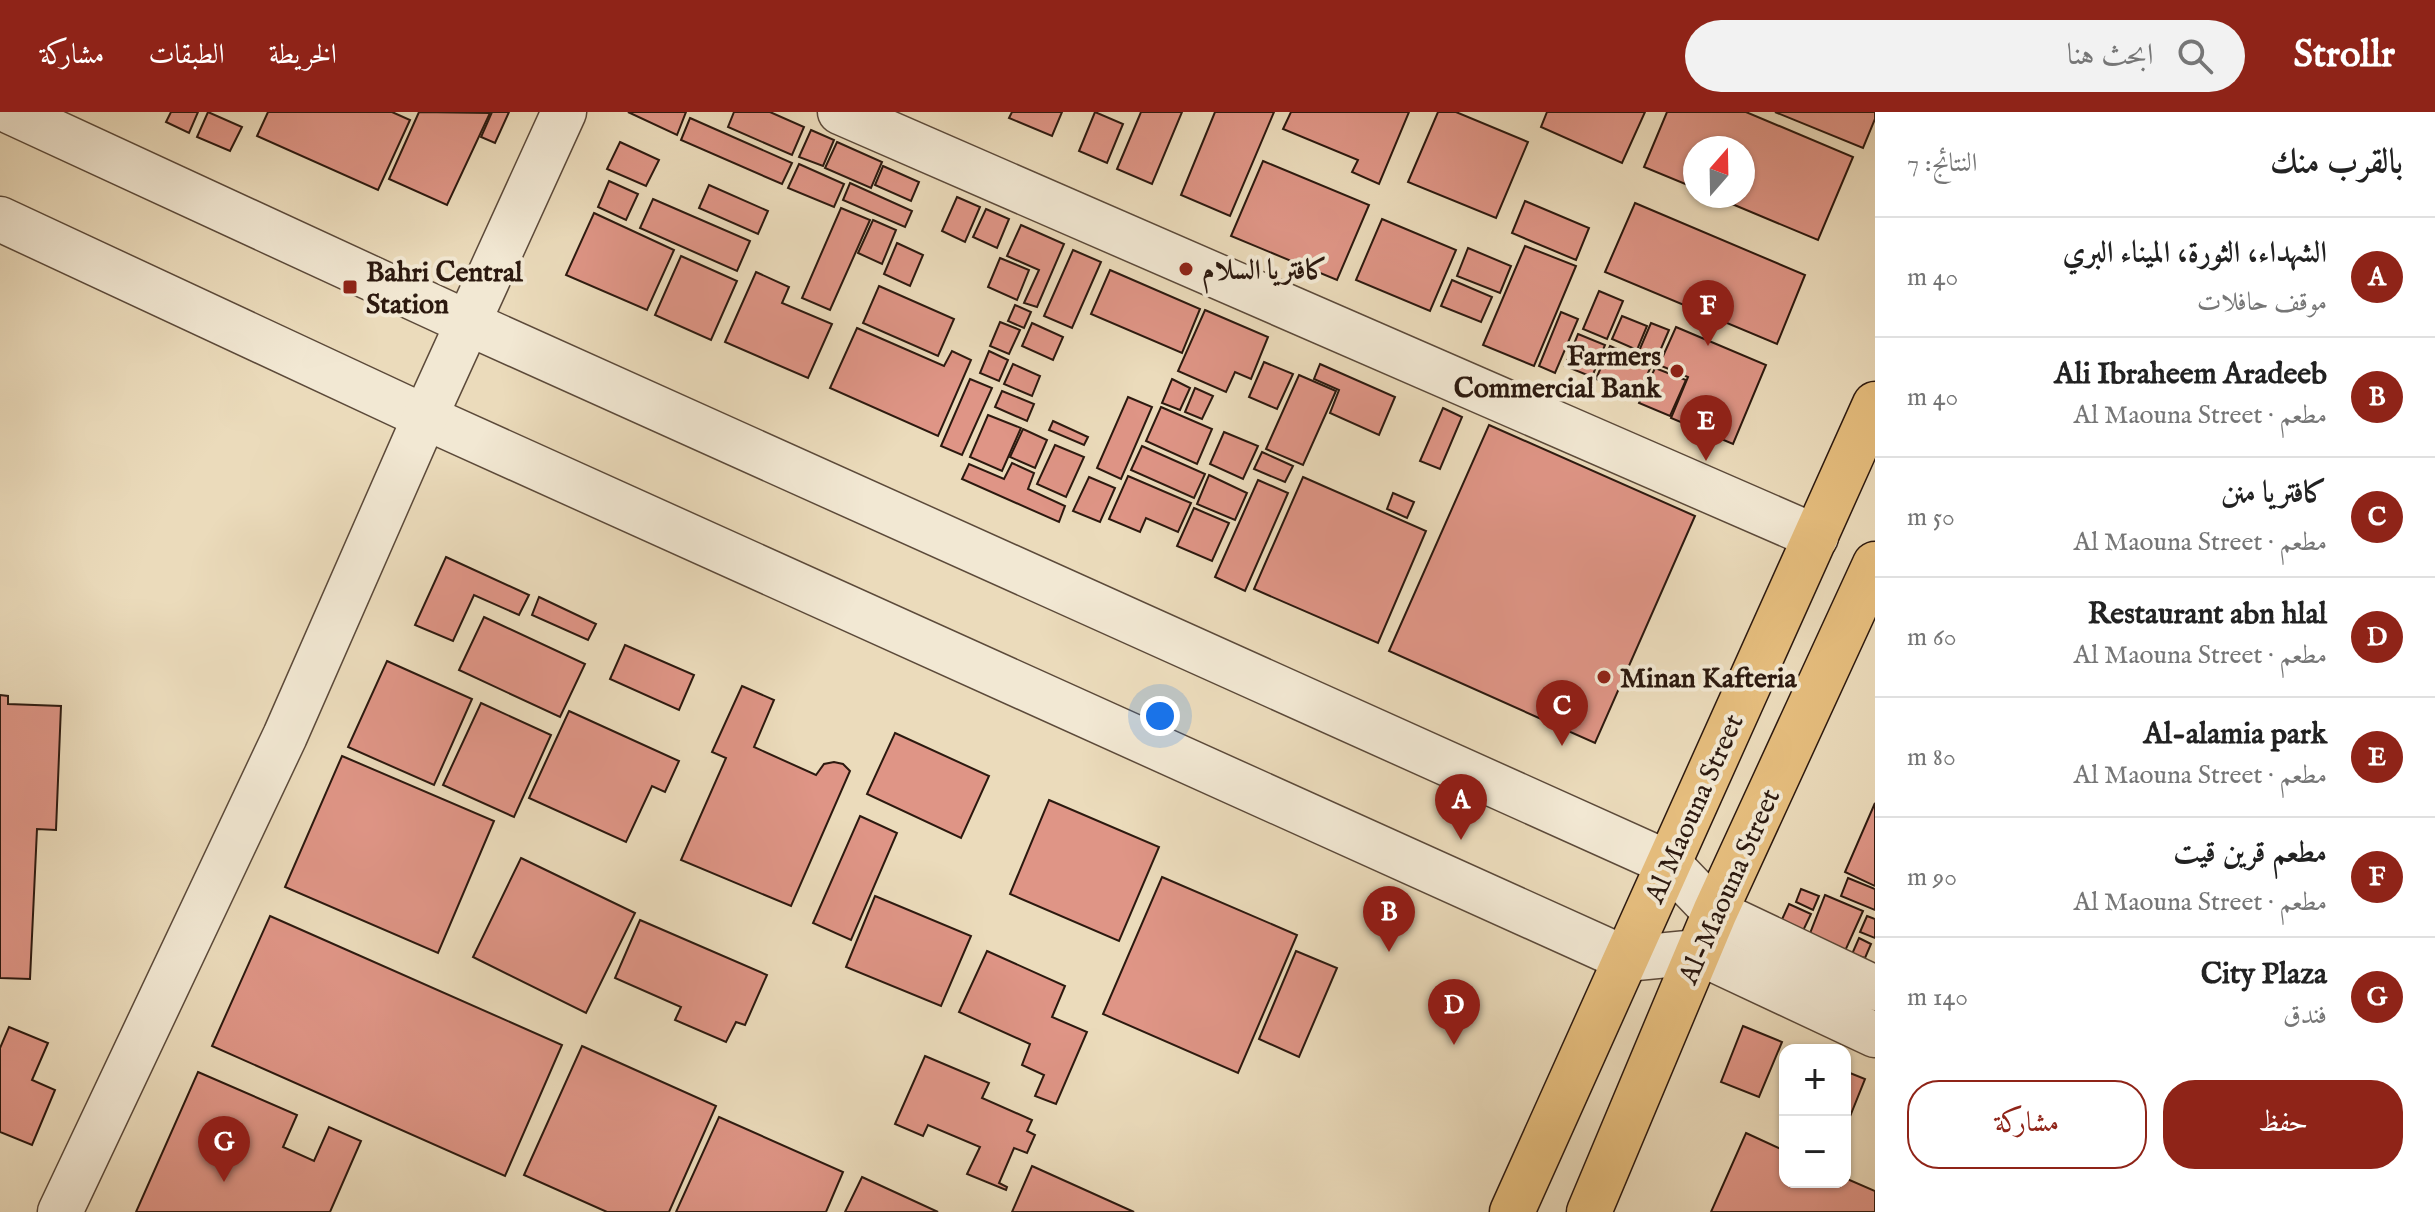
<!DOCTYPE html>
<html lang="ar">
<meta charset="utf-8">
<style>
body{margin:0;font-family:"IM FELL English",Amiri,serif;background:#f2f2f2;color:#222;direction:rtl}
.controls{position:absolute;right:24px;bottom:24px;display:grid;overflow:hidden;border-radius:16px;box-shadow:0 2px 6px #0004}
.controls button{width:72px;height:72px;display:grid;place-items:center;padding:0;border:0;border-bottom:2px solid #e0e0e0;background:#fff;color:#222;font:40px sans-serif}
.compass{position:absolute;left:1683px;top:24px;width:72px;height:72px;border-radius:50%;background:#fff;box-shadow:0 2px 6px #0004;rotate:20deg}
.you{position:absolute;left:1160px;top:604px;width:28px;height:28px;margin:-20px;border:6px solid #fff;border-radius:50%;background:#1a73e8;box-shadow:0 0 0 12px #1a73e833}
.badge{display:grid;place-items:center;width:52px;height:52px;border-radius:50%;background:#8f2418;color:#fff;font-size:26px;font-weight:700}
.pin{position:absolute;translate:-50% -66px;filter:drop-shadow(0 2px 4px #0008)}
.pin::after{content:'';position:absolute;top:42px;width:28px;height:24px;background:inherit;clip-path:polygon(0 0,100% 0,50% 100%)}
.list{margin:0;padding:0;list-style:none}
h2{display:flex;justify-content:space-between;align-items:center;height:104px;margin:0;padding:0 32px;font-size:34px}
h2 small{font-size:26px;font-weight:400;color:#767676}
.list li{display:grid;grid-template-columns:52px 1fr auto;gap:24px;align-items:center;box-sizing:border-box;height:120px;padding:0 32px;border-top:2px solid #e0e0e0}
.list b{display:block;font-size:30px;white-space:nowrap}
.list p{margin:0;font-size:26px;white-space:nowrap;color:#767676}
.list em{font-size:26px;font-style:normal;color:#767676}
.actions{display:flex;gap:16px;padding:24px 32px}
.actions a{flex:1;padding:18px 0;border:2px solid #8f2418;border-radius:32px;text-align:center;font-size:28px;color:#8f2418}
.actions .main{background:#8f2418;color:#fff}
.icon{flex:none;width:44px;height:44px;fill:none;stroke:currentColor;stroke-width:2;stroke-linecap:round;stroke-linejoin:round}
.map{position:relative;flex:none;width:1875px;height:1100px;overflow:hidden;direction:ltr}
header{display:flex;align-items:center;gap:48px;box-sizing:border-box;height:112px;padding:0 40px;background:#8f2418;color:#fff}
header strong{font-size:38px}
nav{display:flex;gap:44px;margin-inline-start:auto;font-size:28px}
.search{width:560px;height:72px;background:#f2f2f2;display:flex;align-items:center;gap:20px;box-sizing:border-box;padding:0 28px;border-radius:44px;color:#767676;font-size:30px}
main{display:flex}
aside{flex:1;background:#fff}
.map>svg:first-child{display:block}
.building{fill:#df9586;stroke:#2c190f;stroke-width:2}
.lines{fill:none;stroke-linecap:round;stroke-linejoin:round}
.minor-casing{stroke:#5c4a3a;stroke-width:47}
.highway-casing{stroke:#2c190f;stroke-width:47}
.minor{stroke:#f2e8d3;stroke-width:44}
.highway{stroke:#e6be7e;stroke-width:44}
.poi-dot{fill:#8f2418;stroke:#f2e8d3;stroke-width:3}
.labels{text-anchor:middle;stroke-width:8;stroke-linejoin:round;paint-order:stroke}
.poi-label{font-size:28px;font-weight:bold;fill:#2c190f;stroke:#f2e8d3;text-anchor:start}
.street-label{font-size:28px;fill:#2c190f;stroke:#f2e8d3}
</style>
<header>
<strong>Strollr</strong>
<div class="search"><svg class="icon" aria-label="search" viewBox="0 0 24 24"><circle cx="10" cy="10" r="6"/><path d="M15 15l6 6"/></svg>ابحث هنا</div>
<nav><a>الخريطة</a><a>الطبقات</a><a>مشاركة</a></nav>
</header>
<main>
<aside>
<h2>بالقرب منك<small>النتائج: 7</small></h2>
<ul class="list">
<li><span class="badge">A</span><div><b>الشهداء، الثورة، الميناء البري</b><p>موقف حافلات</p></div><em>40 m</em></li>
<li><span class="badge">B</span><div><b>Ali Ibraheem Aradeeb</b><p>مطعم · Al Maouna Street</p></div><em>40 m</em></li>
<li><span class="badge">C</span><div><b>كافتريا منن</b><p>مطعم · Al Maouna Street</p></div><em>50 m</em></li>
<li><span class="badge">D</span><div><b>Restaurant abn hlal</b><p>مطعم · Al Maouna Street</p></div><em>60 m</em></li>
<li><span class="badge">E</span><div><b>Al-alamia park</b><p>مطعم · Al Maouna Street</p></div><em>80 m</em></li>
<li><span class="badge">F</span><div><b>مطعم قرين قيت</b><p>مطعم · Al Maouna Street</p></div><em>90 m</em></li>
<li><span class="badge">G</span><div><b>City Plaza</b><p>فندق</p></div><em>140 m</em></li>
</ul>
<div class="actions"><a class="main">حفظ</a><a>مشاركة</a></div>
</aside>
<div class="map">
<svg width="1875" height="1100" viewBox="0 0 1875 1100">
<rect width="100%" height="100%" fill="#ebdbbb"/>
<filter id="stains"><feTurbulence type="fractalNoise" baseFrequency=".0025" numOctaves="4"/><feColorMatrix values="0 0 0 0 .2 0 0 0 0 .09 0 0 0 0 .02 0 0 0 .5 -.17"/></filter>
<radialGradient id="worn" r=".72"><stop offset=".6" stop-color="#630" stop-opacity="0"/><stop offset="1" stop-color="#630" stop-opacity=".3"/></radialGradient>
<g class="building">
<path d="M171,0h27l-9,21 -23,-11z"/>
<path d="M208,0l34,15 -12,24 -33,-14z"/>
<path d="M268,0h124l18,8 -32,70 -121,-54z"/>
<path d="M419,0l71,1 -43,92 -58,-26z"/>
<path d="M492,0h17l-14,31 -14,-6z"/>
<path d="M628,0h58l-9,23z"/>
<path d="M734,0h36l34,15 -12,28 -64,-28z"/>
<path d="M1012,0h50l-10,24 -43,-18z"/>
<path d="M1095,0l28,12 -16,39 -28,-12z"/>
<path d="M1141,0h41l-30,72 -35,-15z"/>
<path d="M1215,0h59l-44,104 -49,-21z"/>
<path d="M1291,0h118l-30,72 -27,-12 6,-12 -75,-31z"/>
<path d="M1438,0h18l72,30 -32,76 -88,-36z"/>
<path d="M1547,0h98l-23,51 -81,-36z"/>
<path d="M1667,0h79l107,45 -35,83 -105,-44h30v-48h-48v40l-51,-21z"/>
<path d="M1775,0h100v7l-12,29z"/>
<path d="M690,6l102,45 -10,21 -101,-44z"/>
<path d="M811,18l23,10 -11,26 -24,-9z"/>
<path d="M620,30l39,18 -13,26 -39,-17z"/>
<path d="M837,30l45,20 -11,26 -46,-20z"/>
<path d="M1263,49l106,44 -32,75 -106,-44z"/>
<path d="M799,52l45,20 -10,23 -46,-19z"/>
<path d="M883,54l36,16 -8,19 -36,-16z"/>
<path d="M609,69l29,13 -12,26 -28,-13z"/>
<path d="M850,71l62,28 -7,16 -62,-27z"/>
<path d="M709,73l59,26 -10,23 -59,-26z"/>
<path d="M957,85l23,10 -15,35 -23,-11z"/>
<path d="M653,87l97,42 -13,30 -97,-43z"/>
<path d="M1525,89l64,27 -13,32 -64,-27z"/>
<path d="M1635,91l170,72 -28,69 -172,-72z"/>
<path d="M841,96l29,12 -40,90 -28,-12z"/>
<path d="M986,97l23,10 -12,29 -24,-11z"/>
<path d="M594,101l80,37 -27,60 -81,-35z"/>
<path d="M1382,107l74,31 -26,61 -74,-31z"/>
<path d="M873,108l23,10 -14,34 -24,-11z"/>
<path d="M1021,113l43,19 -27,63 -13,-4 15,-33 -32,-14z"/>
<path d="M897,131l26,12 -13,31 -26,-12z"/>
<path d="M1525,134l51,20 -42,100 -51,-21z"/>
<path d="M1468,136l43,18 -11,27 -43,-17z"/>
<path d="M1073,138l28,12 -29,66 -28,-12z"/>
<path d="M681,144l56,25 -26,59 -56,-25z"/>
<path d="M1000,146l29,12 -12,30 -29,-13z"/>
<path d="M1110,158l90,39 -18,44 -91,-39z"/>
<path d="M756,160l33,15 -7,16 50,21 -24,54 -83,-36z"/>
<path d="M1452,168l40,17 -11,25 -40,-16z"/>
<path d="M879,174l75,33 -16,37 -75,-33z"/>
<path d="M1599,179l24,10 -16,38 -24,-10z"/>
<path d="M1015,193l16,7 -7,16 -16,-7z"/>
<path d="M1205,198l63,27 -17,42 -16,-7 -9,20 -48,-21z"/>
<path d="M1561,200l17,7 -23,54 -16,-7z"/>
<path d="M1622,204l25,10 -10,24 -25,-11z"/>
<path d="M1000,210l20,8 -11,24 -19,-8z"/>
<path d="M1032,211l31,14 -10,23 -31,-14z"/>
<path d="M1651,211l18,7 -12,28 -18,-7z"/>
<path d="M1676,215l90,38 -33,79 -62,-26 17,-41 -29,-12z"/>
<path d="M857,216l87,38 8,-15 19,9 -33,76 -108,-48z"/>
<path d="M1578,222l27,11 -13,32 -27,-11z"/>
<path d="M1610,234l42,18 -14,32 -42,-17z"/>
<path d="M989,239l19,9 -9,21 -19,-8z"/>
<path d="M1264,250l29,12 -16,35 -28,-12z"/>
<path d="M1013,252l27,12 -8,20 -28,-12z"/>
<path d="M1320,252l75,33 -16,38 -49,-22 9,-23 -25,-11z"/>
<path d="M1655,256l31,12 -16,36 -31,-13z"/>
<path d="M1299,263l37,16 -33,74 -37,-16z"/>
<path d="M970,267l22,9 -30,67 -21,-9z"/>
<path d="M1172,267l18,9 -10,22 -18,-7z"/>
<path d="M1195,276l18,8 -11,23 -17,-7z"/>
<path d="M1002,279l32,13 -7,17 -32,-14z"/>
<path d="M1128,285l24,10 -31,72 -24,-11z"/>
<path d="M1161,295l51,22 -15,35 -51,-23z"/>
<path d="M1443,296l19,9 -22,52 -20,-8z"/>
<path d="M988,303l33,13 -19,43 -32,-14z"/>
<path d="M1053,309l35,16 -4,8 -35,-15z"/>
<path d="M1489,313l206,91 -100,227 -206,-92z"/>
<path d="M1023,317l24,11 -12,28 -25,-11z"/>
<path d="M1224,320l34,14 -15,33 -33,-15z"/>
<path d="M1055,333l29,12 -18,40 -29,-13z"/>
<path d="M1142,334l63,28 -11,24 -63,-28z"/>
<path d="M1262,340l31,14 -8,16 -31,-13z"/>
<path d="M1012,351l22,10 -6,16 37,17 -6,16 -97,-43 7,-15 35,15z"/>
<path d="M1209,363l38,18 -12,27 -38,-16z"/>
<path d="M1128,364l63,27 -13,29 -32,-14 -6,14 -31,-13z"/>
<path d="M1089,365l26,11 -15,34 -27,-11z"/>
<path d="M1303,365l123,54 -48,112 -124,-54z"/>
<path d="M1258,368l30,13 -43,98 -30,-14z"/>
<path d="M1393,381l21,9 -7,16 -20,-9z"/>
<path d="M1194,396l35,15 -17,38 -35,-15z"/>
<path d="M446,445l83,38 -10,20 -45,-20 -21,46 -38,-16z"/>
<path d="M539,485l57,27 -8,16 -56,-25z"/>
<path d="M484,505l101,47 -25,53 -101,-47z"/>
<path d="M625,533l69,30 -15,35 -69,-31z"/>
<path d="M387,549l85,38 -38,86 -86,-38z"/>
<path d="M742,574l32,14 -20,47 62,28 8,-11 10,-2 9,2 7,7 -59,135 -110,-46 45,-102 -14,-6z"/>
<path d="M0,583l8,1v8l53,2 -5,124 -19,-1 -7,150 -30,-1z"/>
<path d="M481,591l70,32 -37,82 -71,-32z"/>
<path d="M569,599l110,50 -14,31 -13,-6 -26,56 -97,-44z"/>
<path d="M895,621l94,43 -28,62 -94,-44z"/>
<path d="M342,644l152,65 -56,132 -153,-66z"/>
<path d="M1049,688l110,47 -40,94 -109,-47z"/>
<path d="M1875,691v83l-30,-14z"/>
<path d="M860,704l37,17 -46,107 -38,-17z"/>
<path d="M521,746l114,55 -49,100 -113,-56z"/>
<path d="M1162,765l135,58 -59,138 -135,-59z"/>
<path d="M1848,766l27,11v21l-34,-14z"/>
<path d="M1801,777l18,7 -6,14 -17,-8z"/>
<path d="M1825,783l38,16 -18,40 -36,-15z"/>
<path d="M875,784l96,40 -30,70 -95,-39z"/>
<path d="M1789,792l22,10 -10,21 -22,-9z"/>
<path d="M270,804l292,129 -57,131 -293,-130z"/>
<path d="M1867,804l8,3v19l-15,-6z"/>
<path d="M640,808l127,55 -22,50 -9,-3 -10,20 -51,-22 6,-13 -66,-29z"/>
<path d="M1859,826l12,6 -6,14 -13,-4z"/>
<path d="M987,839l78,35 -13,31 35,15 -31,72 -21,-8 9,-21 -22,-10 8,-21 -71,-32z"/>
<path d="M1296,839l41,17 -38,89 -40,-18z"/>
<path d="M1743,914l39,16 -23,55 -38,-15z"/>
<path d="M9,915l39,16 -16,37 23,10 -23,55 -32,-13v-84z"/>
<path d="M582,934l134,60 -47,106h-62l-83,-37z"/>
<path d="M925,944l64,27 -7,15 50,22 -5,11 8,4 -8,18 -13,-5 -15,35 8,4 -1,3 -39,-16 13,-27 -52,-22 -5,11 -28,-12z"/>
<path d="M1845,959l20,8 -20,50z"/>
<path d="M198,960l99,43 -14,32 31,14 15,-34 32,14 -31,71h-194z"/>
<path d="M719,1005l124,55 -17,40h-150z"/>
<path d="M1746,1021l39,18v31h60v-4l30,13v21h-164z"/>
<path d="M1032,1054l102,46h-122z"/>
<path d="M862,1065l76,35h-93z"/>
</g>
<g class="lines">
<defs>
<g id="minor">
<path d="M11,0l457,211 1200,540 47,49 160,76"/>
<path d="M840,0l976,425"/>
<path d="M0,107l425,198 1201,542 72,-7 177,83"/>
<path d="M60,1100l225,-476 140,-319 139,-305"/>
</g>
<g id="highway">
<path d="M1512,1100l363,-808"/>
<path d="M1589,1100l126,-300 160,-348"/>
</g>
</defs>
<use href="#minor" class="minor-casing"/>
<use href="#highway" class="highway-casing"/>
<use href="#minor" class="minor"/>
<use href="#highway" class="highway"/>
</g>
<g class="poi-dot">
<circle cx="1186" cy="157" r="8"/>
<rect x="342" y="167" width="16" height="16" rx="4"/>
<circle cx="1677" cy="259" r="8"/>
<circle cx="1604" cy="565" r="8"/>
</g>
<g class="labels">
<g class="poi-label">
<text x="1202" y="167">كافتريا السلام</text>
<text x="366" y="169">Bahri Central<tspan x="366" dy="32">Station</tspan></text>
<text x="1661" y="253" text-anchor="end">Farmers<tspan x="1661" dy="32">Commercial Bank</tspan></text>
<text x="1620" y="575">Minan Kafteria</text>
</g>
<g class="street-label">
<text transform="translate(1693 696) rotate(-66)" y="10">Al Maouna Street</text>
<text transform="translate(1728 774) rotate(-66)" y="10">Al-Maouna Street</text>
</g>
</g>
<rect width="100%" height="100%" filter="url(#stains)"/>
<rect width="100%" height="100%" fill="url(#worn)"/>
</svg>
<div class="controls">
<button>+</button>
<button>−</button>
</div>
<svg class="compass" viewBox="-18 -18 36 36"><path d="M0-13l5 13h-10z" fill="#e53935"/><path d="M0 13l5-13h-10z" fill="#767676"/></svg>
<div class="you"></div>
<div class="pin badge" style="left:1461px;top:728px">A</div>
<div class="pin badge" style="left:1389px;top:840px">B</div>
<div class="pin badge" style="left:1562px;top:634px">C</div>
<div class="pin badge" style="left:1454px;top:933px">D</div>
<div class="pin badge" style="left:1706px;top:349px">E</div>
<div class="pin badge" style="left:1708px;top:234px">F</div>
<div class="pin badge" style="left:224px;top:1070px">G</div>
</div>
</main>
